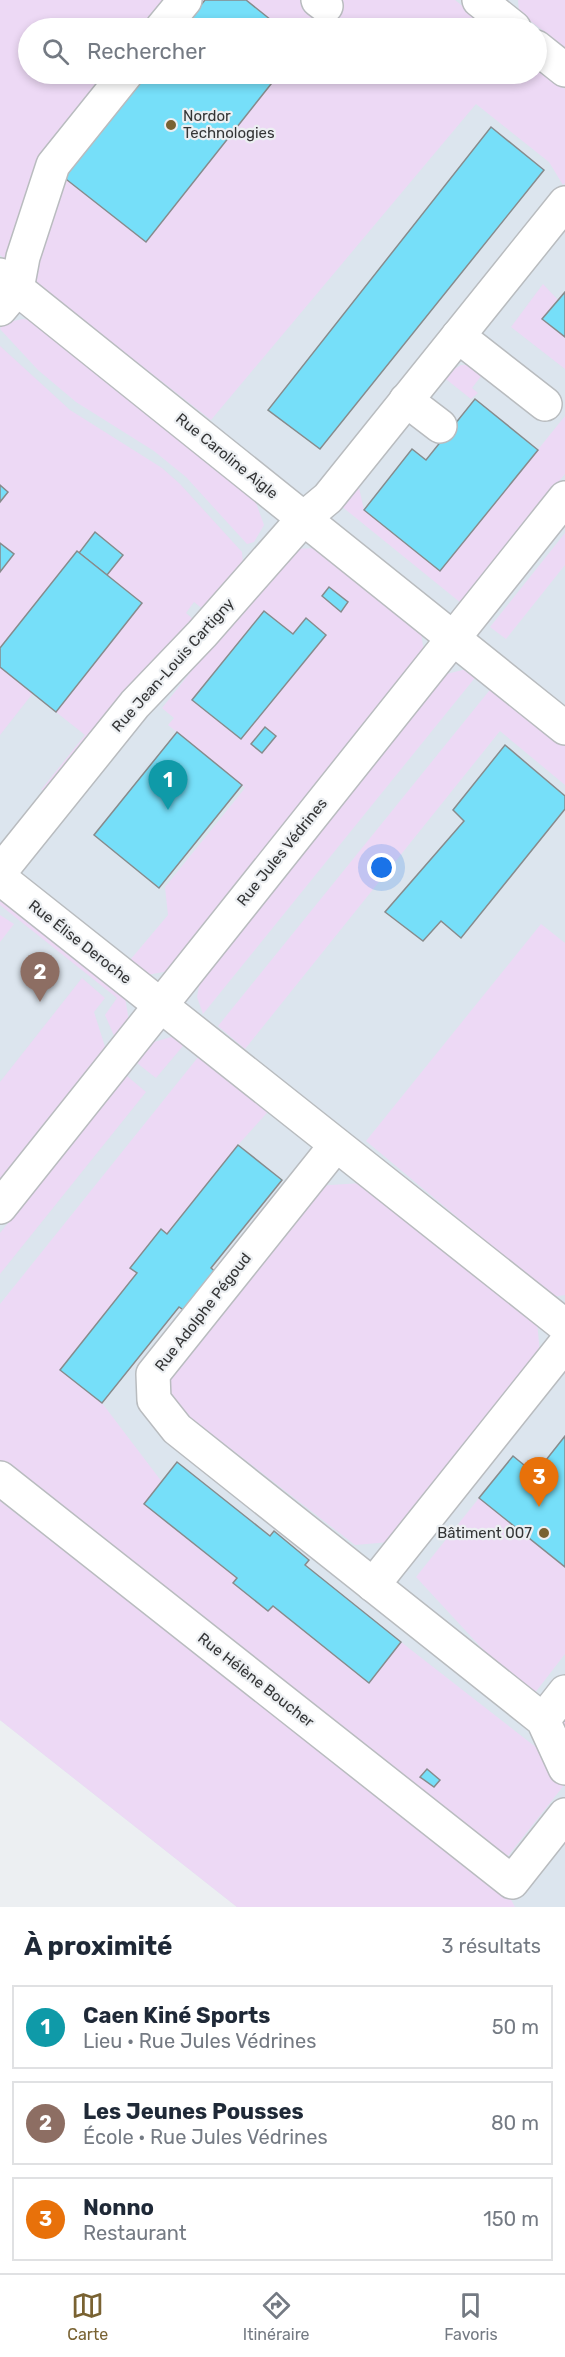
<!DOCTYPE html>
<html lang="fr">
<meta charset="utf-8">
<style>
body{margin:0;font-family:Rubik,sans-serif;background:#f2f2f3;color:#1f2937}
.you{position:absolute;left:382px;top:868px;width:21px;height:21px;margin:-15px;border:4px solid #fff;border-radius:50%;background:#1a73e8;box-shadow:0 0 0 9px #1a73e833}
.badge{display:grid;place-items:center;width:39px;height:39px;border-radius:50%;background:#796232;color:#fff;font-size:20px;font-weight:700}
.pin{position:absolute;translate:-50% -50px;filter:drop-shadow(0 2px 3px #0008)}
.pin::after{content:'';position:absolute;top:32px;width:21px;height:18px;background:inherit;clip-path:polygon(0 0,100% 0,50% 100%)}
.list{margin:0;padding:0;list-style:none}
h2{display:flex;justify-content:space-between;align-items:center;height:78px;margin:0;padding:0 24px;font-size:26px}
h2 small{font-size:20px;font-weight:400;color:#747a83}
.list li{display:grid;grid-template-columns:39px 1fr auto;gap:18px;align-items:center;box-sizing:border-box;height:84px;margin:0 12px 12px;padding:0 12px;border:2px solid #e0e1e3;border-radius:0px}
.list b{display:block;font-size:22px;white-space:nowrap}
.list p{margin:0;font-size:20px;white-space:nowrap;color:#747a83}
.list em{font-size:20px;font-style:normal;color:#747a83}
.icon{flex:none;width:33px;height:33px;fill:none;stroke:currentColor;stroke-width:2;stroke-linecap:round;stroke-linejoin:round}
.map{position:relative;flex:none;width:565px;height:1907px;overflow:hidden}
.search{position:absolute;background:#fff;box-shadow:0 3px 9px #0003;left:18px;right:18px;top:18px;height:66px;display:flex;align-items:center;gap:15px;box-sizing:border-box;padding:0 21px;border-radius:33px;color:#747a83;font-size:22px}
.sheet{height:366px;background:#fff}
nav{display:flex;justify-content:space-around;align-items:center;box-sizing:border-box;height:84px;border-top:2px solid #e0e1e3;background:#fff;font-size:16px;color:#747a83}
nav a{display:grid;justify-items:center;gap:3px}
nav .on{color:#796232}
.map>svg:first-child{display:block}
.built{fill:#dce5ee;fill-rule:evenodd}
.green{fill:#edd9f5}
.building{fill:#76dff9;stroke:#878b8c;stroke-width:1.5}
.lines{fill:none;stroke-linecap:round;stroke-linejoin:round}
.minor-casing{stroke:#b9bcbf;stroke-width:36}
.minor{stroke:#fff;stroke-width:33}
.poi-dot{fill:#796232;stroke:#eceff2;stroke-width:2}
.labels{text-anchor:middle;stroke-width:4.5;stroke-linejoin:round;paint-order:stroke}
.poi-label{font-size:15px;fill:#343536;stroke:#eceff2;text-anchor:start}
.street-label{font-size:15px;fill:#343536;stroke:#eceff2}
</style>
<div class="map">
<svg width="565" height="1907" viewBox="0 0 565 1907">
<rect width="100%" height="100%" fill="#eceff2"/>
<path class="built" d="M0,0h565v1907h-328l-237,-187zM28,28h508v46h-508z"/>
<g class="green">
<path d="M0,0h455l35,28h-462v46h508l1,-8 28,23v94l-2,2 -14,-23 -73,-58 -265,316 -211,-165z"/>
<path d="M518,0h47v48l-46,-36z"/>
<path d="M543,284l15,16 -15,19 22,18v32l-54,-42z"/>
<path d="M23,319l8,1 224,180 9,25 -10,17 -7,2 -61,-67 -32,-26 -78,-49 -38,-32 -38,-41 3,-6z"/>
<path d="M0,346l70,64 92,58 18,16 62,68 1,14 -34,48 -15,-12 -8,11 14,12 -151,166 -8,-1 44,-55 -29,-23 86,-109 -35,-28 16,-21 -28,-22 -95,116v-76l14,-18 -14,-11v-41l8,-10 -8,-7z"/>
<path d="M461,365h10l14,6 -13,17 6,5 -7,6 -29,-23z"/>
<path d="M565,416v58l-104,129 -121,-98 18,-22 6,27 76,61z"/>
<path d="M565,533v32l-59,74 -16,-12z"/>
<path d="M320,548l100,78 4,26 -255,319 -33,6 -11,-11 43,-51 -3,-28 80,-99 -77,-63 6,-7 -12,-10 126,-159z"/>
<path d="M0,667l33,26 -33,42z"/>
<path d="M470,668l8,6 -275,340 -6,-17 4,-22 242,-300z"/>
<path d="M493,686l72,58v41l-65,-54 -255,318 -27,-23z"/>
<path d="M13,900l111,91 5,30 -14,17 -10,-23 12,-17 -117,-93v-3z"/>
<path d="M0,915l14,9 -14,18z"/>
<path d="M541,924l24,19v352l-12,2 -187,-156z"/>
<path d="M82,978l23,20 -11,14 12,38 -106,133v-101z"/>
<path d="M181,1034l7,6 -32,38 -19,-15 17,-21z"/>
<path d="M203,1051l70,55 -35,39 -178,225 42,33 60,79 -17,22 224,179 32,-41 136,106 28,-35v71l-61,77 -504,-389v-168z"/>
<path d="M127,1076l19,16 -146,182v-41z"/>
<path d="M362,1183l175,139 3,31 -150,189 -35,3 -186,-144v-28l146,-187z"/>
<path d="M479,1498l86,69v87l-31,40 -45,-38 -73,-79z"/>
<path d="M0,1501l510,397 5,9h-278l-237,-187z"/>
</g>
<g class="building">
<path d="M205,0h41l35,28h-99z"/>
<path d="M145,74h134l-133,168 -84,-66z"/>
<path d="M491,127l53,43 -224,279 -52,-39z"/>
<path d="M565,292v45l-23,-18z"/>
<path d="M475,399l63,51 -98,121 -76,-61 48,-61 14,11z"/>
<path d="M0,485l8,7 -8,10z"/>
<path d="M95,532l28,23 -16,20 -28,-22z"/>
<path d="M0,543l14,11 -14,18z"/>
<path d="M77,551l65,52 -86,109 -56,-45v-19z"/>
<path d="M329,587l19,15 -7,10 -19,-16z"/>
<path d="M264,611l29,23 13,-16 20,17 -85,104 -49,-39z"/>
<path d="M265,727l11,9 -14,17 -11,-9z"/>
<path d="M177,732l65,53 -83,103 -65,-53z"/>
<path d="M505,745l60,51v13l-104,129 -20,-17 -18,20 -38,-29 79,-91 -11,-11z"/>
<path d="M238,1145l44,35 -71,88 5,4 -31,39 -6,-4 -77,96 -42,-33 77,-97 -7,-5 31,-39 6,5z"/>
<path d="M565,1436v131l-86,-69 34,-42 22,18z"/>
<path d="M177,1462l93,74 4,-5 35,29 -4,5 96,77 -32,41 -96,-77 -5,5 -35,-28 4,-5 -93,-74z"/>
<path d="M427,1769l13,11 -6,7 -14,-10z"/>
</g>
<g class="lines">
<defs>
<g id="minor">
<path d="M318,0l8,6"/>
<path d="M479,0l35,28"/>
<path d="M162,28l23,-28"/>
<path d="M536,47l29,23"/>
<path d="M0,275l565,453"/>
<path d="M0,309l17,-20 6,-32 30,-92 73,-91"/>
<path d="M458,336l87,68"/>
<path d="M406,400l34,26"/>
<path d="M0,872l135,-168 67,-70 102,-116 24,-20 237,-295"/>
<path d="M0,878l565,448"/>
<path d="M336,1145l-183,229 1,26 23,29 366,291 22,48"/>
<path d="M0,1207l565,-709"/>
<path d="M0,1478l512,404 53,-67"/>
<path d="M373,1585l192,-241"/>
<path d="M543,1720l22,-28"/>
</g>
</defs>
<use href="#minor" class="minor-casing"/>
<use href="#minor" class="minor"/>
</g>
<g class="poi-dot">
<circle cx="171" cy="125" r="6"/>
<circle cx="544" cy="1533" r="6"/>
</g>
<g class="labels">
<g class="poi-label">
<text x="183" y="121">Nordor<tspan x="183" dy="17">Technologies</tspan></text>
<text x="532" y="1538" text-anchor="end">Bâtiment 007</text>
</g>
<g class="street-label">
<text transform="translate(227 456) rotate(39)" y="5">Rue Caroline Aigle</text>
<text transform="translate(173 665) rotate(-48)" y="5">Rue Jean-Louis Cartigny</text>
<text transform="translate(282 852) rotate(-51)" y="5">Rue Jules Védrines</text>
<text transform="translate(80 942) rotate(38)" y="5">Rue Élise Deroche</text>
<text transform="translate(203 1312) rotate(-52)" y="5">Rue Adolphe Pégoud</text>
<text transform="translate(256 1680) rotate(38)" y="5">Rue Hélène Boucher</text>
</g>
</g>
</svg>
<div class="you"></div>
<div class="pin badge" style="left:168px;top:810px;background:#0f9aa8">1</div>
<div class="pin badge" style="left:40px;top:1002px;background:#8d6e63">2</div>
<div class="pin badge" style="left:539px;top:1507px;background:#e8710a">3</div>
<div class="search"><svg class="icon" aria-label="search" viewBox="0 0 24 24"><circle cx="10" cy="10" r="6"/><path d="M15 15l6 6"/></svg>Rechercher</div>
</div>
<section class="sheet">
<h2>À proximité<small>3 résultats</small></h2>
<ul class="list">
<li><span class="badge" style="background:#0f9aa8">1</span><div><b>Caen Kiné Sports</b><p>Lieu · Rue Jules Védrines</p></div><em>50 m</em></li>
<li><span class="badge" style="background:#8d6e63">2</span><div><b>Les Jeunes Pousses</b><p>École · Rue Jules Védrines</p></div><em>80 m</em></li>
<li><span class="badge" style="background:#e8710a">3</span><div><b>Nonno</b><p>Restaurant</p></div><em>150 m</em></li>
</ul>
</section>
<nav>
<a class="on"><svg class="icon" aria-label="map" viewBox="0 0 24 24"><path d="M3 6l6-2 6 2 6-2v14l-6 2-6-2-6 2zM9 4v14M15 6v14"/></svg>Carte</a>
<a><svg class="icon" aria-label="directions" viewBox="0 0 24 24"><path d="M12 3l9 9-9 9-9-9zM9 14v-3h6M13 9l2 2-2 2"/></svg>Itinéraire</a>
<a><svg class="icon" aria-label="saved" viewBox="0 0 24 24"><path d="M7 4h10v16l-5-4-5 4z"/></svg>Favoris</a>
</nav>
